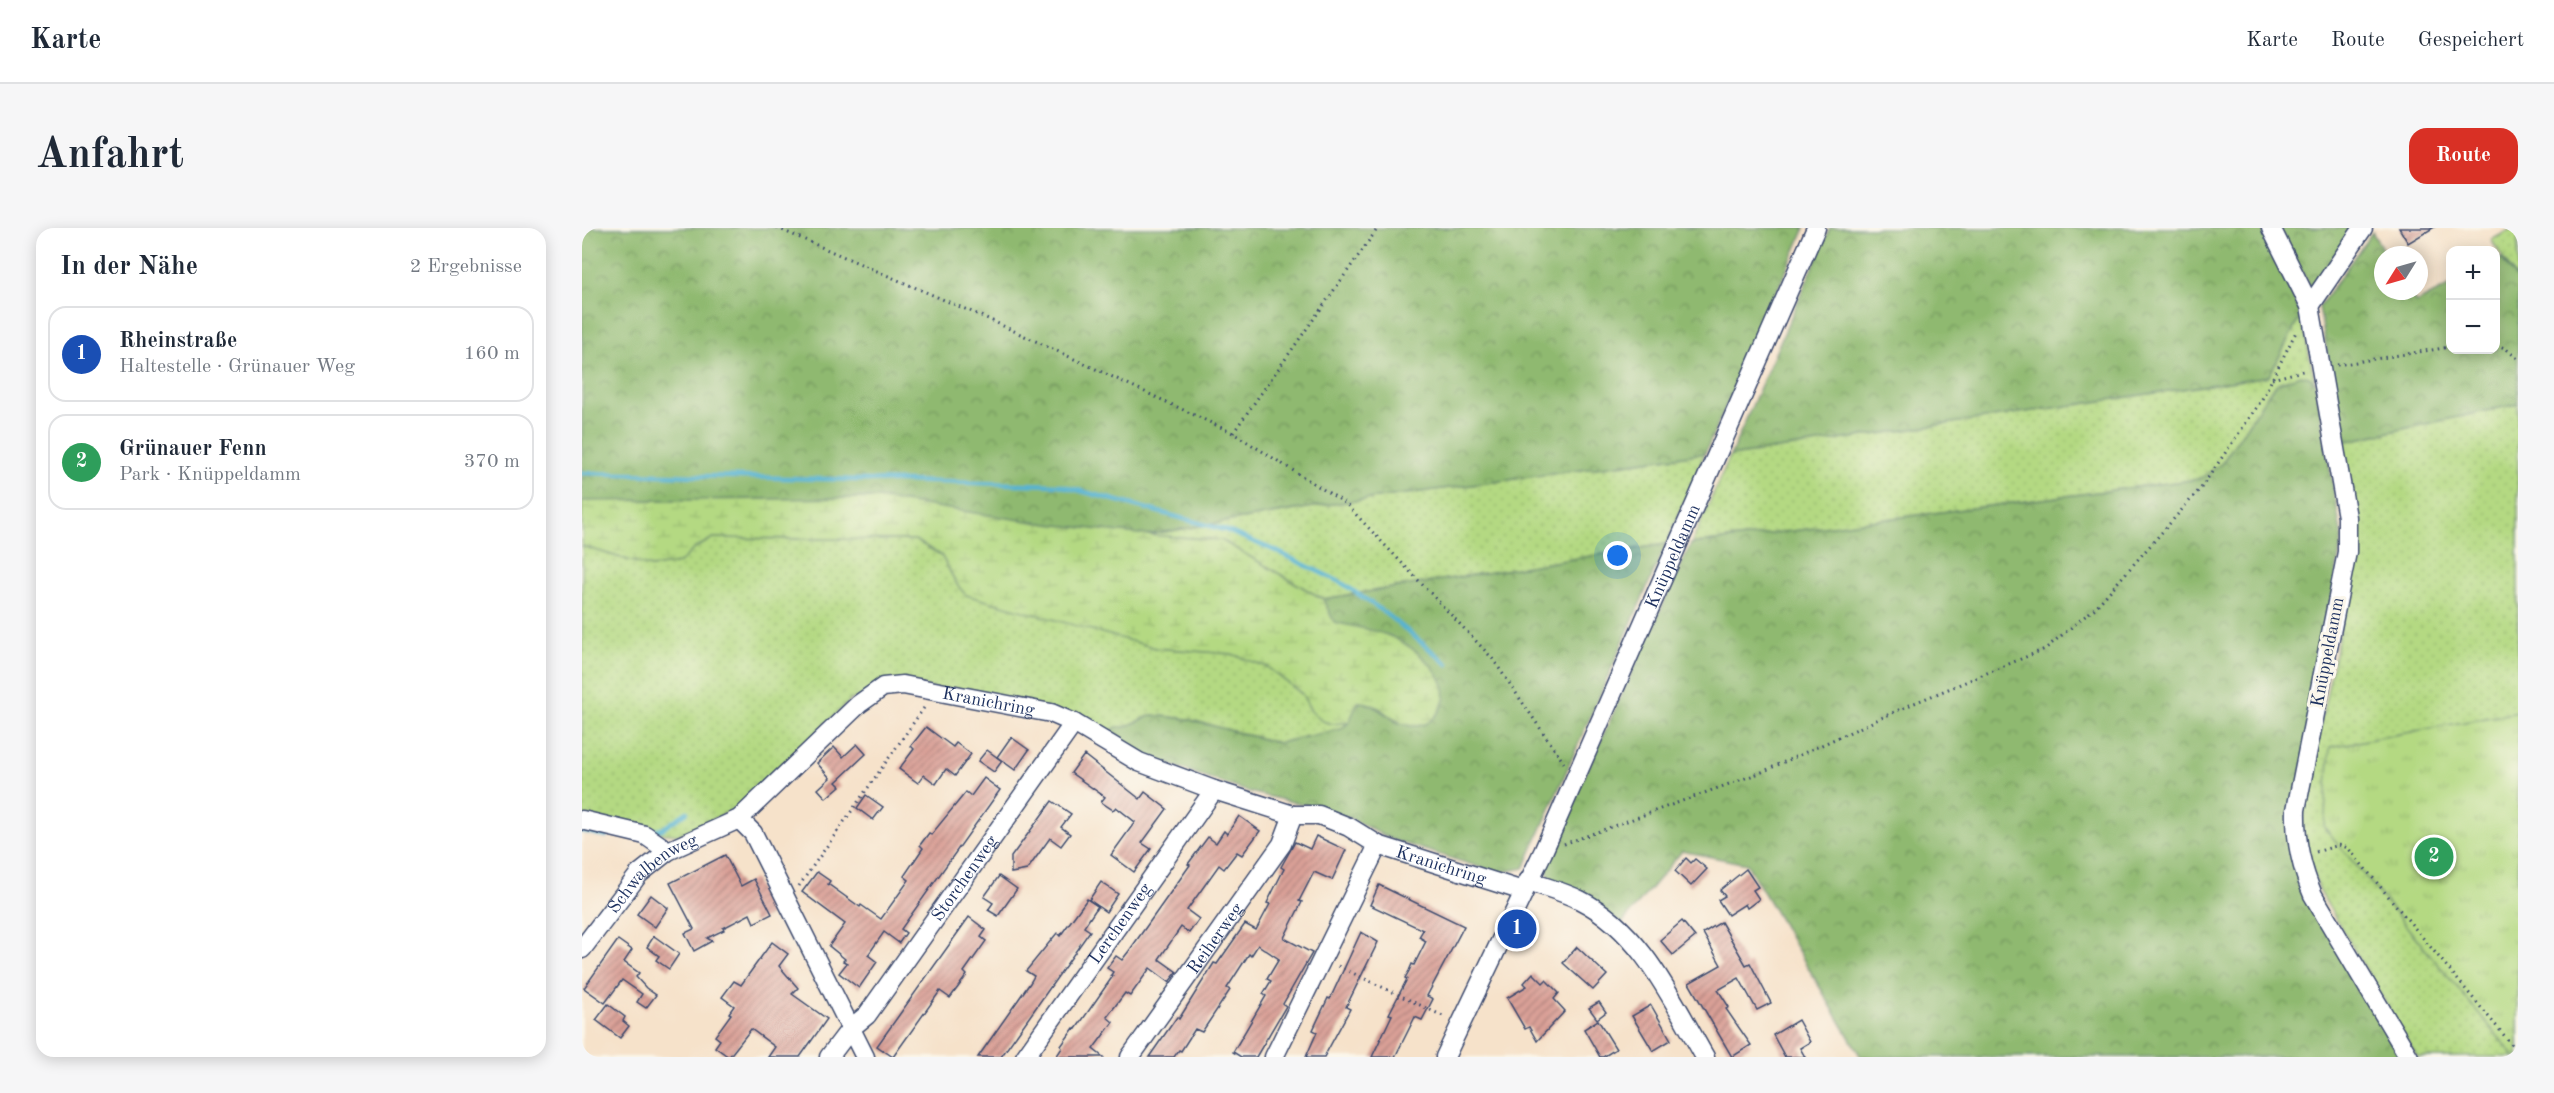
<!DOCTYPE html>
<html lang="de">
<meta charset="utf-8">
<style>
body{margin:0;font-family:"Old Standard TT",serif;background:#f6f6f7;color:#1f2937}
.controls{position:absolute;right:18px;top:18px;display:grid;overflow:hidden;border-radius:12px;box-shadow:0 3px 15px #0003}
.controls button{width:54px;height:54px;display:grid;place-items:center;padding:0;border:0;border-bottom:2px solid #e0e1e3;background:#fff;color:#1f2937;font:30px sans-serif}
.compass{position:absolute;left:1792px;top:18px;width:54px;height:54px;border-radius:50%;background:#fff;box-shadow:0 3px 15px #0003;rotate:233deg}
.you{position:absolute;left:1036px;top:328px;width:21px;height:21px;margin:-15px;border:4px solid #fff;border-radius:50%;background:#1a73e8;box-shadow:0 0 0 9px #1a73e833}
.badge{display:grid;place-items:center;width:39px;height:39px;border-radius:50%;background:#d93025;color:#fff;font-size:20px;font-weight:700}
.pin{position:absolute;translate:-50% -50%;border:3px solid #fff;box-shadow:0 2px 6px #0006}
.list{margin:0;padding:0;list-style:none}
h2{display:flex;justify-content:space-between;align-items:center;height:78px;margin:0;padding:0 24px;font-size:26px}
h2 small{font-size:20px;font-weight:400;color:#747a83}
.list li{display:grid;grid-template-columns:39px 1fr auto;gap:18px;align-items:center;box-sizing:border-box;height:96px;margin:0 12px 12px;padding:0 12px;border:2px solid #e0e1e3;border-radius:18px}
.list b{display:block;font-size:22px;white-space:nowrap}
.list p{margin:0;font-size:20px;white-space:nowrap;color:#747a83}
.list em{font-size:20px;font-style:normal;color:#747a83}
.map{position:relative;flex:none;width:1936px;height:829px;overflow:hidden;border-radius:18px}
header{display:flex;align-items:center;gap:36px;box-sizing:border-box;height:84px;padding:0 30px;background:#fff;border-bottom:2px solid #e0e1e3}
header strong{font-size:28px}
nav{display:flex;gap:33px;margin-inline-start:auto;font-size:21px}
.intro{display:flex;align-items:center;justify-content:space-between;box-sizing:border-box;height:144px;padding:0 36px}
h1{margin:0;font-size:42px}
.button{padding:15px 27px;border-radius:18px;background:#d93025;color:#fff;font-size:21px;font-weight:700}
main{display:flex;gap:36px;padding:0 36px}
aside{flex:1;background:#fff;border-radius:18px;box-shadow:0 3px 15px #0003}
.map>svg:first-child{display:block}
.grass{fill:url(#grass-dots);stroke:#688470;stroke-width:1.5}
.forest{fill:url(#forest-crowns);stroke:#557467;stroke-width:1.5}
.wetland{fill:url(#wetland-marsh);stroke:#688470;stroke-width:1.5}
.park{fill:url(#park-tufts);stroke:#688470;stroke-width:1.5}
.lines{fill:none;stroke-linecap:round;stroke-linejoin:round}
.stream{stroke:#55b3d3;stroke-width:4.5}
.building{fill:url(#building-hatch)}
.street-casing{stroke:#3c4a6e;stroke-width:21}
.path{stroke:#3c4a6e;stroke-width:3;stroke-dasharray:1.5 4.5;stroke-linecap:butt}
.street{stroke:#fff;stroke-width:18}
.labels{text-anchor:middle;stroke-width:6;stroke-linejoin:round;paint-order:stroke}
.street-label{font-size:18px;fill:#1b2f5e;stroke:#fbf7ec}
</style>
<header>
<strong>Karte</strong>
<nav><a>Karte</a><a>Route</a><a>Gespeichert</a></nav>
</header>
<div class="intro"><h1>Anfahrt</h1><a class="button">Route</a></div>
<main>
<aside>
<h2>In der Nähe<small>2 Ergebnisse</small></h2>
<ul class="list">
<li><span class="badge" style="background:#1a4fb4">1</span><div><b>Rheinstraße</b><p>Haltestelle · Grünauer Weg</p></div><em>160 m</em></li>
<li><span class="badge" style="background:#2e9e5b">2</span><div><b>Grünauer Fenn</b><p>Park · Knüppeldamm</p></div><em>370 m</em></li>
</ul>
</aside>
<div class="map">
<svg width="1936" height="829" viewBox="0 0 1936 829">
<defs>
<pattern id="grass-dots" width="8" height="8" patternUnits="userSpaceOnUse" patternTransform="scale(1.5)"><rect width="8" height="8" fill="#b4d982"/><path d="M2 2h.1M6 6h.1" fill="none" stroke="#9abb73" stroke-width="1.8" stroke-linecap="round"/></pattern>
<pattern id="forest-crowns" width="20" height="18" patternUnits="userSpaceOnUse" patternTransform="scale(1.5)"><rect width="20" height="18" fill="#8fb970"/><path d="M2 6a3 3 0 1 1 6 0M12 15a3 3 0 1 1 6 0" fill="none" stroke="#74975f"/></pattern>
<pattern id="wetland-marsh" width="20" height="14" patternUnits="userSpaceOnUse" patternTransform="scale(1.5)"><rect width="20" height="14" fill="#b4d982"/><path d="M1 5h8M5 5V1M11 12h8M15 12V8" fill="none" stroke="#9abb73"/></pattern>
<pattern id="park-tufts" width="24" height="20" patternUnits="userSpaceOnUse" patternTransform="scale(1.5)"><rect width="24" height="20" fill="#b4d982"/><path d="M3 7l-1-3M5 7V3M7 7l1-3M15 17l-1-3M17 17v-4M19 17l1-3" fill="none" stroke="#9abb73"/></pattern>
<pattern id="building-hatch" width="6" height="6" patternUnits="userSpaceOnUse" patternTransform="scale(1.5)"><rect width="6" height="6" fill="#daa097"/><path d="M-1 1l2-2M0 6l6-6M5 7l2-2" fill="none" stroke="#b0837e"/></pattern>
</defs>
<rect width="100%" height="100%" fill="#fbf7ec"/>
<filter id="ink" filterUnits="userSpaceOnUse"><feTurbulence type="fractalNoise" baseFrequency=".0167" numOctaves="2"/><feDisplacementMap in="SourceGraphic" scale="12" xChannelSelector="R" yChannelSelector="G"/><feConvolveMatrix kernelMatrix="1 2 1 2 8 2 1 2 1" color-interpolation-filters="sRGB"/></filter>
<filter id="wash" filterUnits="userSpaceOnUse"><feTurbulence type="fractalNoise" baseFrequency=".008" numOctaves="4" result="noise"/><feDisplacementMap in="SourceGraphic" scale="24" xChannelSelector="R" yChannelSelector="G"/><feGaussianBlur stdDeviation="1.35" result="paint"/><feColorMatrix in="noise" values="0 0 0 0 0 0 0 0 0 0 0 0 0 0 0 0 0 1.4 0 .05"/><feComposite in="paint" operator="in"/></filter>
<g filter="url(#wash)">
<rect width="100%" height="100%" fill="#f6e2ca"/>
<g class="grass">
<path d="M1931,0h5v53l-27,-41z"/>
<path d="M1719,87l14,67 -44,8 -49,73 -22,16 -509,65 39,-88 539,-80z"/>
<path d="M1936,176v653h-101l-97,-165 -18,-54 1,-29 53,-258v-37l-13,-72z"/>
<path d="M1123,225l-39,91 -343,55 -102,-59 -74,-5 178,-30z"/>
<path d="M131,310l202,2 26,15 17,31 198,62 76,6 35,13 35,27 9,17 22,13 16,-2 -8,7 -63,14 -91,-24 -35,-4 -27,12 -13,3 -4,4 -204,-53 -53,19 -116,109 -57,26 -20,-2 -76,-18v-269l69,21 28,-4 16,-15z"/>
</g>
<g class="forest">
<path d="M0,0h1223l-100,225 -380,52 -178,30 -100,-11 -170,-26 -295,3z"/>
<path d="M1248,0h432l39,87 -32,61 -539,80z"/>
<path d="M1697,0h75l-43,61z"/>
<path d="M1790,4l14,23h-3v36h25l8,12 34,-18v65h46v-89l5,-3 17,23v123l-175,38 -24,-135z"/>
<path d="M1718,147l9,2 6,5 27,156 -52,304 110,215h-539l-114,-193 -65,-13 -60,72 -71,-42 -7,-17 147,-320 508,-65 23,-16 49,-73 7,-7z"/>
<path d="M1084,316l-142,324 -26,5 -108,-34 -38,-20 -33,-11 -70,-16 -109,-38 -32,-20 8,-7h9l27,-12 35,4 91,24 63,-14 8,-7 6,-17 7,-3 10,3 27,18 -8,-87 -57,-14 -11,-23z"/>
</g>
<path class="wetland" d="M295,270l170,26 100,11 74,5 102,59 11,23c19,5 41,7 58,15 22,10 57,37 52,63 -2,9 -10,20 -19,24 -28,11 -42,-24 -67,-22l-9,20 -16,2 -11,-3 -11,-10 -9,-17 -35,-27 -35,-13 -76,-6 -190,-53 -8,-9 -17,-31 -26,-15 -202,-2 -18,10 -16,15 -28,4 -69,-21v-45z"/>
<path class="park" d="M1936,484v345h-3l-191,-230 6,-80z"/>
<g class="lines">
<g class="stream">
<path d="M0,245l477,12 166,45 51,21 66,32 42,29 64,52"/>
<path d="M0,603l24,5"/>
<path d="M69,603l11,-2 25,-17"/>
</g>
</g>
<g id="blocks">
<g class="building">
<path d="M1817,0h34l-25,15z"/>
<path d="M344,499l27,20 3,-4 15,11 -16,22 -9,-7 -10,15 -12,-9 -6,8 -19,-14 15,-20 -3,-3z"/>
<path d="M429,509l18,13 -14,20 -18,-13z"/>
<path d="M275,516l9,10 -30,28 4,4 -14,12 -8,-9 12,-11 -13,-15 17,-16 9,10z"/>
<path d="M405,522l15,11 -8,11 -16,-11z"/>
<path d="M502,527l56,44 5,-7 22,17 -25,34 9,6 -17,23 -23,-17 24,-33 -19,-15 -3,3 -12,-8 4,-5 -34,-24z"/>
<path d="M402,550l16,12 -99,139 5,4 -7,10 -15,-11 -16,23 9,7 -18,26 -20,-15 8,-10 -4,-2 2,-2 -16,-13 16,-22 -43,-32 15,-20 13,9 -2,3 32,23 1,-2 20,14 28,-39 -5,-4 19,-28 -3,-3 9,-12 2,2 35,-43 5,4z"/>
<path d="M284,567l17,12 -10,13 -16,-12z"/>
<path d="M470,573l19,13 -10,13 9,7 -9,12 -11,-8 -23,32 -16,3v-16z"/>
<path d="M657,588l21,15 -18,24 -5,-3 -13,17 -5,-4 -32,45 12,9 -10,14 -8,-6 -22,32 18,13 -8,10 -19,-14 -20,28 -5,-3 -18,24 6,5 -20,27 10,8h-47l6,-9 -1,-2 13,-18 2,1 37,-53 -2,-1 2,-3 -6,-4 9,-12 6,4 7,-9 61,-86 -2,-1 20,-27 8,6 8,-12 3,3z"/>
<path d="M734,608l30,14 -14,30 -18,-8 -15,29 3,1 -18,36 28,15 -29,51 3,2 -30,51h-15l-8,-5 33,-56 -3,-2 8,-13 -4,-2 12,-20 -21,-14 -7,11 -2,-2 -22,34 3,2 -28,42 -7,-3 -14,22 -2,-1 -5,7h-25l28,-40 2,2 35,-56 3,1 28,-40 11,6 14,-26 -3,-1 17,-34 -3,-2 14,-25 15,7z"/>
<path d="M143,627l16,31 13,-7 18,35 -18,9 -4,-9 -27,14 1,2 -17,8 5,3 -18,10 -9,-18 9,-4 -24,-46z"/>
<path d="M1104,630l5,5 4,-4 12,10 -16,17 -16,-15z"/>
<path d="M1164,641l12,18 -5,3 6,9 -12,9 -2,-4 -17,11 -10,-15 7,-4 -5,-6z"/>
<path d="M417,648l18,13 -19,27 -10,-6 5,-7 -9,-6z"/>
<path d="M519,654l17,12 -12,18 -17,-12z"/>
<path d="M797,657l85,41 -37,70 6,3 -11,21 -7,-3 -20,40h-23l20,-42 -3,-1 18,-35 -2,-1 4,-7 3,-7 2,1 12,-24 -7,-4 4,-7 -53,-25z"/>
<path d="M69,667l17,13 -13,19 -18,-13z"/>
<path d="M505,671l11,7 -14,21 6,4 -89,126h-23l52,-74 4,-7 -8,-5 31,-38 3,3z"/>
<path d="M387,689l17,13 -5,7 5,4 -22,31 3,3 -17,23 -10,-7 -47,66 -16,-11z"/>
<path d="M1100,693l13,16 -22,18 -13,-15z"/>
<path d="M1139,694l25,43 4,-2 21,40 -14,7 -18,-32 -21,12 11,17 -3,2 25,36 -19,12 -43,-74 32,-18 -18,-32z"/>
<path d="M779,704l17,10 -32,65 4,2 -26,48h-18l11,-25 -4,-2 15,-32 2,1z"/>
<path d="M72,708l25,18 -10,15 -13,-9 3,-4 -12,-9z"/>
<path d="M36,712l14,10 -8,12 15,11 -3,4 10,11 10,7 -10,13 -9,-6 5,-8 -20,-14 -17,23 -21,-15z"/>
<path d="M190,714l16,12 -9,12 19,22 -6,6 35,25 -27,38h-32l7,-10 -24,-18 -22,28 -14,-10 5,-7 -5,-4 16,-22 -2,-1 5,-7 -12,-9 12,-16 7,4z"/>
<path d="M995,719l30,28 -14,15 -30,-27z"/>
<path d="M951,745l10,10 3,-3 13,13 -5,6 11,12 -28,30 -8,-14 -4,2 -18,-31 20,-12 -3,-3z"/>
<path d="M1017,774l7,10 -9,7 -8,-11z"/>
<path d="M26,776l17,13 -2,4 6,5 -9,12 -24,-18z"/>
<path d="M1069,777l20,35 -18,11 -21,-35z"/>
<path d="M1016,792l18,29 -13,8h-3l-16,-28z"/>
<path d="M1216,792l12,22 -10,6 5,9h-20l-12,-22z"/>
</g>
</g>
</g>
<g filter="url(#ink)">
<use href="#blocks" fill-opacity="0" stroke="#3c4a6e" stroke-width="1.5"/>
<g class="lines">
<defs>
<g id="street">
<path d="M1689,0l39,78 37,211v35l-51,258c-1,31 5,57 17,85l96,162"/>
<path d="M1728,78l53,-78"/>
<path d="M157,591l14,14 112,224"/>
<path d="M0,592l63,15 23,16"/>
<path d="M946,653c17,6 36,11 52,19 62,31 92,100 125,157"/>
<path id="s1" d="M0,721l57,-75 29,-23 71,-32 120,-115 24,-17 20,-2 148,28 23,10 65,39 75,28 79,25h26l30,12 29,18 145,46"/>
<path id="s2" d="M247,829l22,-29 16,-13 207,-292"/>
<path id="s3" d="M443,829l189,-267"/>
<path id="s4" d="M548,829l152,-213 11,-29"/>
<path d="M692,829l104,-212"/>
<path id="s5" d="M863,829l98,-205 273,-624"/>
</g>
</defs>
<use href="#street" class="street-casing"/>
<g class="path">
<path d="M195,0l209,90 247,115 112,70 147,155 72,105"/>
<path d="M1914,117l9,3 13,11"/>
<path d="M1755,137l113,-18"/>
<path d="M1690,151l34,-9"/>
<path d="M651,205l145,-205"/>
<path d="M982,616l198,-72 150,-68 133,-55 50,-41 106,-120 60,-87 36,-71"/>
<path d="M1734,624l23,-7 9,3 170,204"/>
<path d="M217,658l127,-181"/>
<path d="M756,738l107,51"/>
</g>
<use href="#street" class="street"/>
</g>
</g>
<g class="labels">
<g class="street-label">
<text dy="6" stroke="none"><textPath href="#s5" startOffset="550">Knüppeldamm</textPath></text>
<text transform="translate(1745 424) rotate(-79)" y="6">Knüppeldamm</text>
<text dy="6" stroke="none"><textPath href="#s1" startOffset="512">Kranichring</textPath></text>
<text dy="6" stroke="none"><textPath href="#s1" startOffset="998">Kranichring</textPath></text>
<text dy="6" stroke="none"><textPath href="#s1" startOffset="105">Schwalbenweg</textPath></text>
<text dy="6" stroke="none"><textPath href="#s2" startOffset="225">Storchenweg</textPath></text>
<text dy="6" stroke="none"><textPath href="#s3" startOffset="164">Lerchenweg</textPath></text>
<text dy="6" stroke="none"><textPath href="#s4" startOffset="146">Reiherweg</textPath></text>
</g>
</g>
</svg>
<div class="controls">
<button>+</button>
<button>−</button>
</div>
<svg class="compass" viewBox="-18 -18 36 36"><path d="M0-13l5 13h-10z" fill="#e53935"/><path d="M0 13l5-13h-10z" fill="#747a83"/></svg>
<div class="you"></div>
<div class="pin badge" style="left:935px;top:701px;background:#1a4fb4">1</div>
<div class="pin badge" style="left:1852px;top:629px;background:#2e9e5b">2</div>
</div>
</main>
